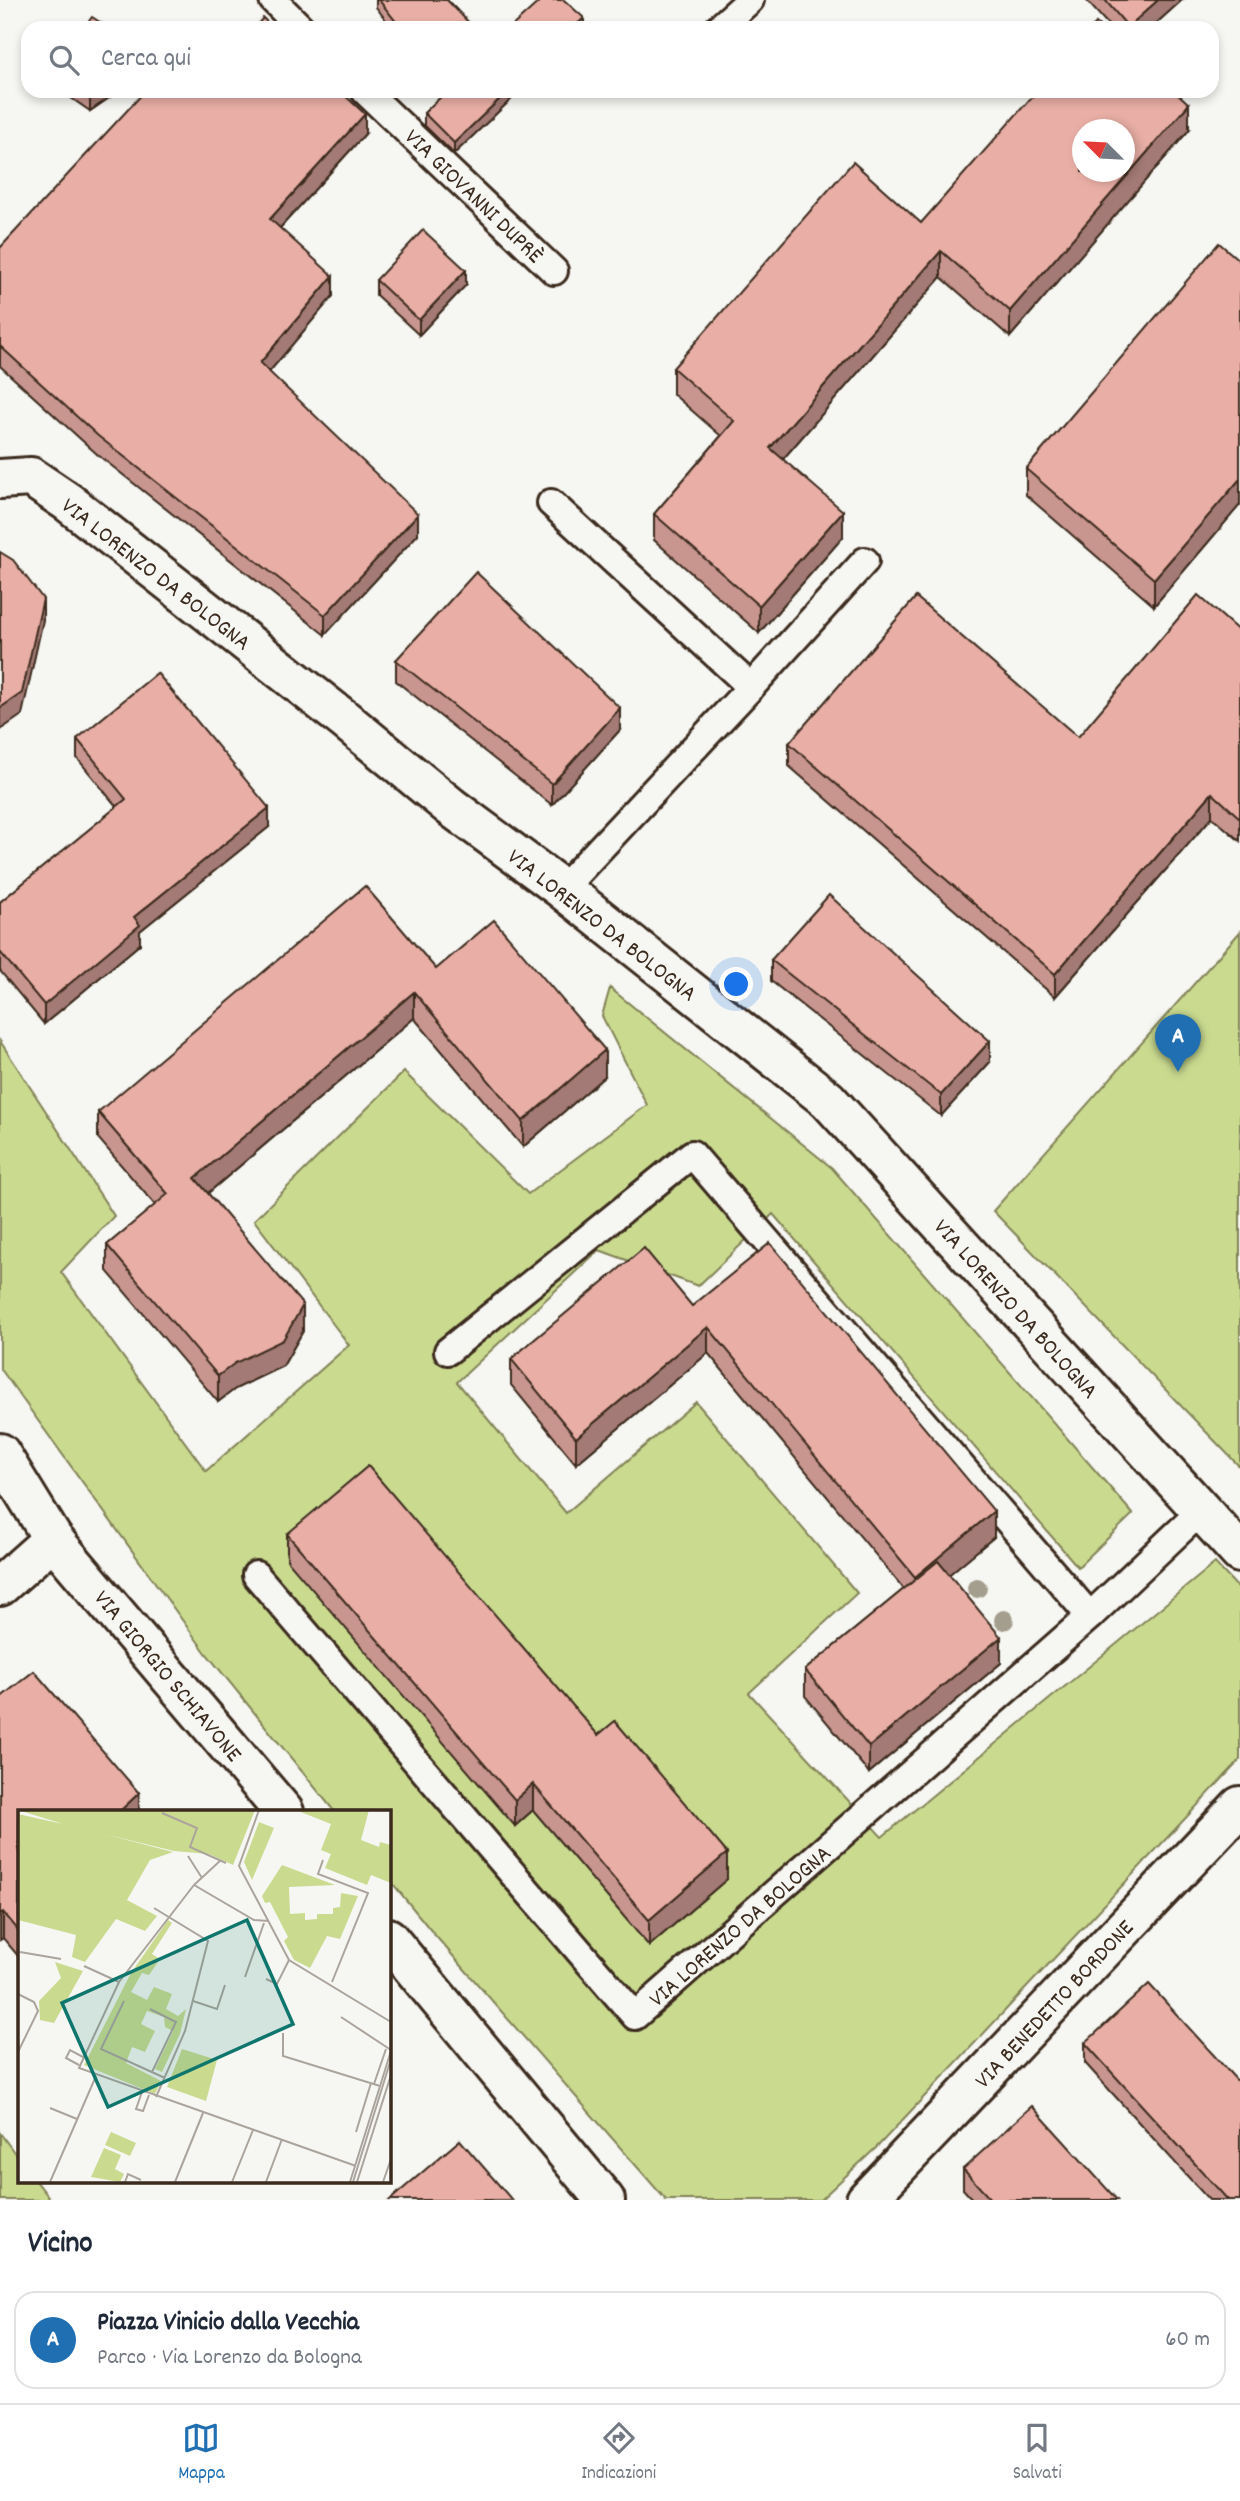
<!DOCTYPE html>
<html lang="it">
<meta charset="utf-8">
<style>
body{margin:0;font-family:Dekko,sans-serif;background:#f2f2f3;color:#1f2937}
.compass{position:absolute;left:1072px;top:119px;width:63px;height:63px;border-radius:50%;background:#fff;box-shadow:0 4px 10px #0003;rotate:294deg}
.you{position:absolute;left:737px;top:985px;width:24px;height:24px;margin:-18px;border:5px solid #fff;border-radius:50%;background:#1a73e8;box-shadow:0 0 0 10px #1a73e833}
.badge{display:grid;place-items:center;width:46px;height:46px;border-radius:50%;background:#1f6fb2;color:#fff;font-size:23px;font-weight:700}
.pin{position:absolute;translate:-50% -58px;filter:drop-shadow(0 2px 4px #0008)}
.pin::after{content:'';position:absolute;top:37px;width:24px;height:21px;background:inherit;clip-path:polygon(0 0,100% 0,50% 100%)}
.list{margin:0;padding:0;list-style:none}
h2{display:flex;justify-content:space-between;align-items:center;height:91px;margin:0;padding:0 28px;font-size:30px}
h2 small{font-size:23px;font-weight:400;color:#747a83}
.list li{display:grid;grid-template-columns:46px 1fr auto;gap:21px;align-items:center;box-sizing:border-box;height:98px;margin:0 14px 14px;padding:0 14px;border:2px solid #e0e1e3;border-radius:21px}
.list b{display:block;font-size:26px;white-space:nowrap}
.list p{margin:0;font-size:23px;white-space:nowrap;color:#747a83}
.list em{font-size:23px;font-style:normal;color:#747a83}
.icon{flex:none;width:38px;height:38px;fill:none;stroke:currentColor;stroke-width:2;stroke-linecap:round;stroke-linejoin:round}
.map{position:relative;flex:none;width:1240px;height:2200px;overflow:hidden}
.search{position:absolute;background:#fff;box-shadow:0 4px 10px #0003;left:21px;right:21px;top:21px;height:77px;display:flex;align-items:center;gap:18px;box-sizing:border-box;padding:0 24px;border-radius:21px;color:#747a83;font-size:26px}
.sheet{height:203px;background:#fff}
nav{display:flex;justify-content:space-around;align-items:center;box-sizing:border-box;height:98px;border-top:2px solid #e0e1e3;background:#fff;font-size:19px;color:#747a83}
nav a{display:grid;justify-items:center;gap:4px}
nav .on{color:#1f6fb2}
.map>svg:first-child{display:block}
.green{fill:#cadb90;stroke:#828257;stroke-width:2}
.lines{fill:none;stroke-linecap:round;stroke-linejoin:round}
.lane-casing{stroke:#3b2a1e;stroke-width:32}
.street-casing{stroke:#3b2a1e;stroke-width:44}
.lane{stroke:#f6f6f2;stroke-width:26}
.street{stroke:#f6f6f2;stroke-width:38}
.tree{fill:#a39e8d}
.wall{fill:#c8968f;stroke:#3b2a1e;stroke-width:2}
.shaded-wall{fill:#a37a74;stroke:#3b2a1e;stroke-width:2}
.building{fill:#e9afa6;stroke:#3b2a1e;stroke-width:2;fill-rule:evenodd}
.labels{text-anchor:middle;stroke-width:5;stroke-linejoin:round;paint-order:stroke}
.street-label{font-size:23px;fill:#3b2a1e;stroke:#f6f6f2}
.inset-road{fill:none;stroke:#aba49d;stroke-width:2}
.view{fill:#0f766e;fill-opacity:0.15;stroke:#0f766e;stroke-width:3.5}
.inset-edge{fill:none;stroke:#3b2a1e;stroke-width:3.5}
</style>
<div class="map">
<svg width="1240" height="2200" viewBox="0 0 1240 2200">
<rect width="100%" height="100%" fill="#f6f6f2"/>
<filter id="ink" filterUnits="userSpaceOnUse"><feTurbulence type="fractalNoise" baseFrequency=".0143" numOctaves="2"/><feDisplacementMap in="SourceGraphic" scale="14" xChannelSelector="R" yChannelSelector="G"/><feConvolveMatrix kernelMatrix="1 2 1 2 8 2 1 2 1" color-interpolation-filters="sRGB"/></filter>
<g filter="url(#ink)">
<g class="green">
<path d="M1240,932v535l-247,-256z"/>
<path d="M610,988l222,180 301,346 -55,53 -305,-353 -75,72 -99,-36 -142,132 109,131 130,-111 161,191 -108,100 133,144 333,-274 25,27v170l-361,385 -59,55h-154l-233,-267 -44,-54 -1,-67 -54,-1 -128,-158 -206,-285v-327l114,175 -53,56 145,199 143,-126 -95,-125 150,-148 124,122 119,-89 -45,-89z"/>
<path d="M0,2133l19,26v22h17l15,19h-51z"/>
</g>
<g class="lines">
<defs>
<g id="lane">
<path d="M273,0l28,28"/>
<path d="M719,28l31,-28"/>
<path d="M365,91l189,180"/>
<path d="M551,503l200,184 -189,202"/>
<path d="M751,687l114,-126"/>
<path d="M448,1351l244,-197 398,462"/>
<path d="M256,1575l379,441 455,-400 112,-106"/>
</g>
<g id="street">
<path d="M0,479l31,-2 37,25 277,218 106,87 111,82 266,211 412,453"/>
<path d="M0,1453l53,86 231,273"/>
<path d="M0,1586l53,-47"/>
<path d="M388,1938l217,262"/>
<path d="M866,2200l374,-394"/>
</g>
</defs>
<use href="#lane" class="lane-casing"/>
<use href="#street" class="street-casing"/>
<use href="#lane" class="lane"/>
<use href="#street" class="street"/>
</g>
<g class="tree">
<circle cx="977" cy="1588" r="10"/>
<circle cx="1004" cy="1620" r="10"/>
</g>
<g class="wall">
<path d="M376,0h71l27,28h-82l-16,-21z"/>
<path d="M1086,0h96l-31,28h-40z"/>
<path d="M61,91h58l-29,20z"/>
<path d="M441,91h79l-66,63 -30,-29v-12l20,-19z"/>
<path d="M1189,130l-179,207 -69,-60 -158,182 60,78 -84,96 -105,-93v-26l67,-78 -48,-42v-26l248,-145z"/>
<path d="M365,134l-85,94 53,68 -64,76 149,162 -93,101 -227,-180 -98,-89v-118z"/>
<path d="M1240,261v244l-86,101 -128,-111v-26z"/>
<path d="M376,280l90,5 -47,50 -43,-40z"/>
<path d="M1240,632v209l-28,-24 -157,180 -266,-231v-23l289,-6z"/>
<path d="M396,660l224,70 -68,75 -156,-124z"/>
<path d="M77,739l192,88 -129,104v13l-96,80 -44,-53v-69l117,-95 -40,-49z"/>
<path d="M771,960l219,102 -49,54 -170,-135z"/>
<path d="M436,969l169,107 -82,71 -109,-129 -206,175 95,138 -20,35 -48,23 -17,13 -111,-131v-26l48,-40 -57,-67v-26z"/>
<path d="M692,1306l302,231 -45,37 52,89 -132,110 -64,-77v-26l99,-81 -196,-236 -132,111 -65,-79v-26z"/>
<path d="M287,1534l311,201 129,144 -78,67 -116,-136 -18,16 -228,-266z"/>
<path d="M0,1698l139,113h-120v146l-16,-19 -3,2z"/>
<path d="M1085,2043l155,157h-31l-124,-137z"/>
<path d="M963,2169l154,31h-144l-10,-11z"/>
</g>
<g class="shaded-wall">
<path d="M1158,0h24l-31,28h-23v-1z"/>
<path d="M584,18v10h-11z"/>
<path d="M97,91h22l-29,20v-15z"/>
<path d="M508,91h12l-66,63v-11z"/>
<path d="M1189,104v26l-179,207v-26z"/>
<path d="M365,114v20l-95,105v-20z"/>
<path d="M941,251v26l-171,197v-26z"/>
<path d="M466,270v15l-47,50v-15z"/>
<path d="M333,276v20l-73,87v-20z"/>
<path d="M1240,479v26l-86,101v-27z"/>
<path d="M843,511v26l-84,96v-27z"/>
<path d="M418,514v20l-93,101v-20z"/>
<path d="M43,599v21l-21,95 -22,15v-22z"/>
<path d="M620,708v22l-68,75v-21z"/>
<path d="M1212,793v24l-157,180v-23z"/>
<path d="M269,808v19l-129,104v13l-96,80v-19l90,-88z"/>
<path d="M414,992v26l-219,186v-26z"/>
<path d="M990,1041v21l-49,54v-21z"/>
<path d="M605,1050v26l-82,71v-26z"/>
<path d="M303,1305v26l-20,35 -48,23 -17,13v-26z"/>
<path d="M708,1327v26l-132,111v-26z"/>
<path d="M994,1511v26l-79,66v-26z"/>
<path d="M1001,1637v26l-132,110v-26z"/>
<path d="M533,1784v26l-18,16v-26z"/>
<path d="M139,1793v18h-19z"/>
<path d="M727,1853v26l-78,67v-26z"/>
<path d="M3,1912v26l-3,2v-26z"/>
</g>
<g class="building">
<path d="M379,0h68l27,28h-73z"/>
<path d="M541,0h23l20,18 -11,10h-63z"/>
<path d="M1105,0h53l-30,27z"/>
<path d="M92,17l17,11h-25z"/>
<path d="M263,18l10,10h-19z"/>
<path d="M1096,23l6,5h-10z"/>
<path d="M83,91h14l-7,5z"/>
<path d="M145,91h195l25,23 -95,105 63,57 -73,87 158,151 -93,101 -227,-179 -98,-90v-98z"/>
<path d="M447,91h61l-54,52 -30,-30z"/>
<path d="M1037,91h138l14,13 -179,207 -69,-60 -171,197 73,63 -84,95 -105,-92 80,-93 -61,-53 180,-206 68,61zM1082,130h42v42h-42z"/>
<path d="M423,230l43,40 -47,50 -43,-40z"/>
<path d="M1219,243l21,18v218l-86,100 -128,-110z"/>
<path d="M0,552l13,8 30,39 -21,94 -22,15z"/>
<path d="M476,572l144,136 -68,76 -156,-124z"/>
<path d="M1198,595l42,37v186l-28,-25 -157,181 -266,-231 127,-146 162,140z"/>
<path d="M157,673l112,135 -135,109 6,8 -96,80 -44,-53v-50l126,-103 -49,-60z"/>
<path d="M365,886l71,83 58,-49 111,130 -82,71 -109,-129 -219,186 108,127 -20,35 -48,23 -17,13 -111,-131 61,-51 -70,-82z"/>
<path d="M829,895l161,146 -49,54 -170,-135z"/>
<path d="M770,1243l224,268 -79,66 -207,-250 -132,111 -65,-79 133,-111 48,58z"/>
<path d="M368,1466l230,269 17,-14 112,132 -78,67 -116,-136 -18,16 -228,-266z"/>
<path d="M938,1561l63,76 -132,110 -64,-77z"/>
<path d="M34,1671l105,122 -19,18h-101v120l-16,-19 -3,2v-216z"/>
<path d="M1149,1984l91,100v116h-12l-143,-157z"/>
<path d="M1032,2106l85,94h-126l-28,-31z"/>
<path d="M460,2140l52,60h-122z"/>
</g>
</g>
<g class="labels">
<g class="street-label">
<text transform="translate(475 195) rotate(44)" y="8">VIA GIOVANNI DUPRÈ</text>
<text transform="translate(157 573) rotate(38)" y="8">VIA LORENZO DA BOLOGNA</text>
<text transform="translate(603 924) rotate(38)" y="8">VIA LORENZO DA BOLOGNA</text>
<text transform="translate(1017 1308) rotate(48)" y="8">VIA LORENZO DA BOLOGNA</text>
<text transform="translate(169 1675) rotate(50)" y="8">VIA GIORGIO SCHIAVONE</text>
<text transform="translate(739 1925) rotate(-41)" y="8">VIA LORENZO DA BOLOGNA</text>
<text transform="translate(1053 2003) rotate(-47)" y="8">VIA BENEDETTO BORDONE</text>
</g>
</g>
<g transform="translate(18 1810)">
<rect width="373" height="373" fill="#f6f6f2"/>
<path d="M0,0h237l-22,55 -24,-11 -35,-3 -70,-17 69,18 -23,8 -23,40 30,16 -12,15 -29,-12 -31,43 -13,-5 4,-22 -58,-15v-106l45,10zM278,0h73l-8,30 18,7 1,-5 11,3v38l-20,-8 -4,10 -42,-17 6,-14 -10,-4 10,-26zM241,12l15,6 -22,52 -8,-18zM264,55l53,20 -46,2 1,27 15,-1v7l12,-1v-5h16v-6l7,-1 1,-14 17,3 -18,43 -13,-3 -17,32 -16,-8 -10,-19 4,-4 -18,-35 -5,1 -3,-7zM150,110l4,3 -20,31 8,5 -11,16 -7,-2 -11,19 16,8 7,-13 18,7 -6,15 12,7 8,-7 -6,25 -18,38 -7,-3 18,-38 -8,-4 -1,-10 -17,-6 -6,13 14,7 -10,21 -13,-5 -6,16 35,18 -6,13 -71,-29 47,-92zM37,152l28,9 -29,52 -14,-3 -1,-19 22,-23zM164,239l35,11 -11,41 -39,-14zM93,322l25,11 -6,13 -25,-11zM86,338l17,7 -6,14 9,5 -4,8 -29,-5z" fill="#cadb90"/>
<path class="inset-road" d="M241,0l-20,56 50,94 102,62M144,3l35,15 -7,19 36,16M170,46l14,22M305,50l-5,14 50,19 -36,89M176,75l27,-25M136,98l54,33 -23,90 -29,66M251,111l-15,-1 -60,-35 -75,97 -40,86 277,98M2,142l41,7M66,156l35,16M227,167l19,-54M248,169l11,5 12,-24M0,184l16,8 4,9 -20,41M106,191l-23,48 64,29M175,191l24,8 8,-24M132,199l26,13 -24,50M323,207l50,33M265,223v23l97,30M61,255l-13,-7 4,-8 13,7M356,274l12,-35M124,282l-6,17 7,2 6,-16M32,298l27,11M338,322l15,-49M32,372l46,-106M107,372l3,-8 13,6M157,372l28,-69M214,372l21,-52M248,372l16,-43M332,372l41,-131M335,372l38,-123M339,372l34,-107M365,372l8,-23"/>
<path class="view" d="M229,110l46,104 -185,83 -46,-104z"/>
<rect width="373" height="373" class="inset-edge"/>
</g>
</svg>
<svg class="compass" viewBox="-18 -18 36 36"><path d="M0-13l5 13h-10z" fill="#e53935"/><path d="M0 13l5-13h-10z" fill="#747a83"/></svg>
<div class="you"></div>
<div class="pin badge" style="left:1178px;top:1072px">A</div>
<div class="search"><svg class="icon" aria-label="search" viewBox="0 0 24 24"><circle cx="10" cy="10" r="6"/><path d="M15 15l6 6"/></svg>Cerca qui</div>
</div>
<section class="sheet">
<h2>Vicino<small></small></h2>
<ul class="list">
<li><span class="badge">A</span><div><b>Piazza Vinicio dalla Vecchia</b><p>Parco · Via Lorenzo da Bologna</p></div><em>60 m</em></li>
</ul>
</section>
<nav>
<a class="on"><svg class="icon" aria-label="map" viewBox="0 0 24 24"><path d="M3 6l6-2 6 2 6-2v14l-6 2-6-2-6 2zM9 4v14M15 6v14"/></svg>Mappa</a>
<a><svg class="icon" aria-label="directions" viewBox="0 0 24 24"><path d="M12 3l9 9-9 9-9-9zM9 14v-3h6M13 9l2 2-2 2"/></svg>Indicazioni</a>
<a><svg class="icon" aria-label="saved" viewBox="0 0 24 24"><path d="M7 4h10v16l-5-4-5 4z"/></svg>Salvati</a>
</nav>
